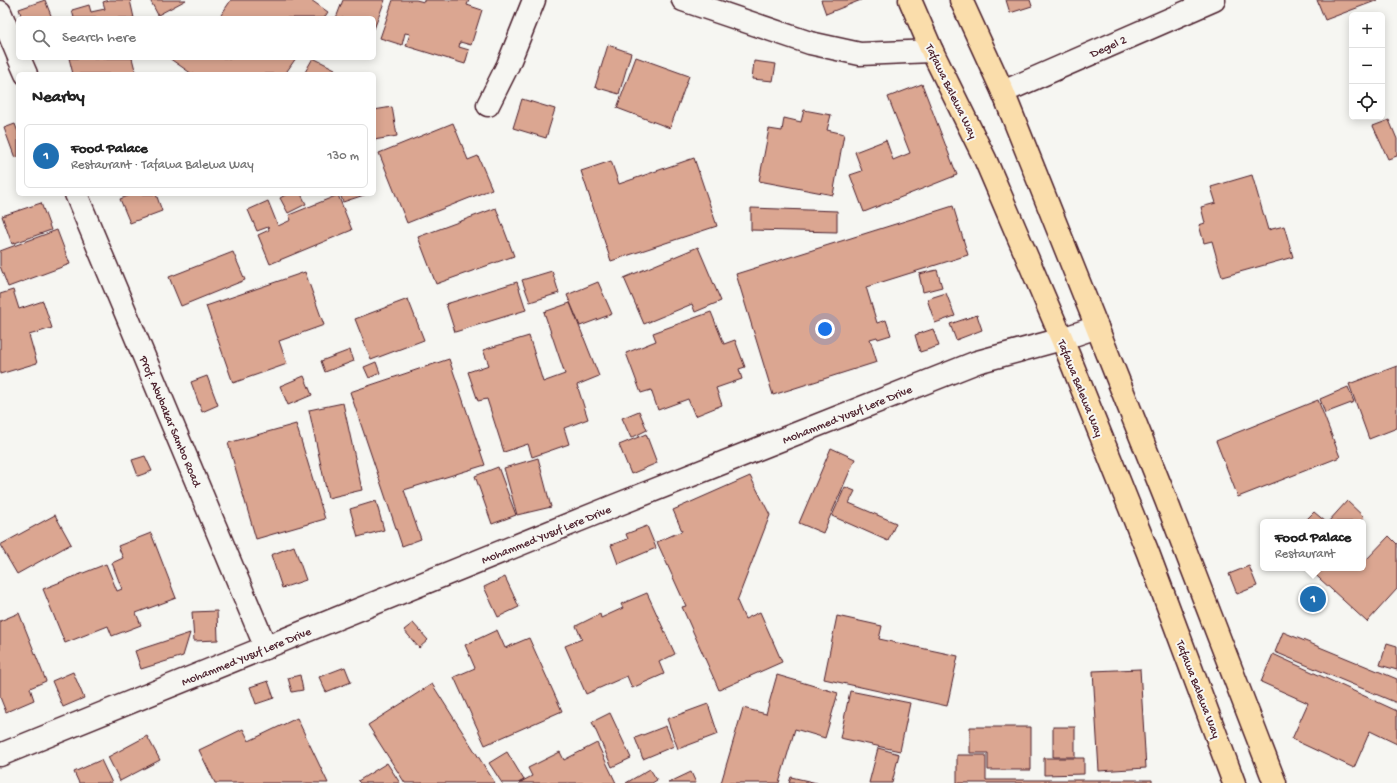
<!DOCTYPE html>
<meta charset="utf-8">
<style>
body{margin:0;font-family:"Gochi Hand",sans-serif;background:#f2f2f2;color:#222}
.controls{position:absolute;right:12px;top:12px;display:grid;overflow:hidden;border-radius:6px;box-shadow:0 2px 10px #0003}
.controls button{width:36px;height:36px;display:grid;place-items:center;padding:0;border:0;border-bottom:1px solid #e0e0e0;background:#fff;color:#222;font:20px sans-serif}
.you{position:absolute;left:825px;top:329px;width:14px;height:14px;margin:-10px;border:3px solid #fff;border-radius:50%;background:#1a73e8;box-shadow:0 0 0 6px #1a73e833}
.badge{display:grid;place-items:center;width:26px;height:26px;border-radius:50%;background:#1f6fb2;color:#fff;font-size:13px;font-weight:700}
.pin{position:absolute;translate:-50% -50%;border:2px solid #fff;box-shadow:0 1px 4px #0006}
.popup{position:absolute;left:1260px;top:519px;width:106px;height:52px;box-sizing:border-box;display:grid;place-content:center;border-radius:6px;background:#fff;filter:drop-shadow(0 1px 3px #0005);font-size:13px;white-space:nowrap;color:#767676}
.popup b{font-size:15px;color:#222}
.popup::after{content:'';position:absolute;left:50%;top:100%;margin-left:-8px;border:8px solid transparent;border-top-color:#fff}
.list{margin:0;padding:0;list-style:none}
h2{display:flex;justify-content:space-between;align-items:center;height:52px;margin:0;padding:0 16px;font-size:17px}
h2 small{font-size:13px;font-weight:400;color:#767676}
.list li{display:grid;grid-template-columns:26px 1fr auto;gap:12px;align-items:center;box-sizing:border-box;height:64px;margin:0 8px 8px;padding:0 8px;border:1px solid #e0e0e0;border-radius:6px}
.list b{display:block;font-size:15px;white-space:nowrap}
.list p{margin:0;font-size:13px;white-space:nowrap;color:#767676}
.list em{font-size:13px;font-style:normal;color:#767676}
.icon{flex:none;width:22px;height:22px;fill:none;stroke:currentColor;stroke-width:2;stroke-linecap:round;stroke-linejoin:round}
.map{position:relative;flex:none;width:1397px;height:783px;overflow:hidden}
.search{position:absolute;background:#fff;box-shadow:0 2px 10px #0003;left:16px;top:16px;width:360px;height:44px;display:flex;align-items:center;gap:10px;box-sizing:border-box;padding:0 14px;border-radius:6px;color:#767676;font-size:15px}
.panel{position:absolute;background:#fff;box-shadow:0 2px 10px #0003;left:16px;top:72px;width:360px;height:124px;border-radius:6px}
.map>svg:first-child{display:block}
.building{fill:#dba691;stroke:#4a1f2b}
.lines{fill:none;stroke-linecap:round;stroke-linejoin:round}
.minor-casing{stroke:#4a1f2b;stroke-width:25}
.major-casing{stroke:#4a1f2b;stroke-width:25}
.minor{stroke:#f6f6f2;stroke-width:22}
.major{stroke:#faddab;stroke-width:22}
.labels{text-anchor:middle;stroke-width:4;stroke-linejoin:round;paint-order:stroke}
.street-label{font-size:12px;fill:#4a1f2b;stroke:#f6f6f2}
</style>
<div class="map">
<svg width="1397" height="783" viewBox="0 0 1397 783">
<rect width="100%" height="100%" fill="#f6f6f2"/>
<filter id="ink" filterUnits="userSpaceOnUse"><feTurbulence type="fractalNoise" baseFrequency=".025" numOctaves="2"/><feDisplacementMap in="SourceGraphic" scale="8" xChannelSelector="R" yChannelSelector="G"/><feConvolveMatrix kernelMatrix="1 2 1 2 8 2 1 2 1" color-interpolation-filters="sRGB"/></filter>
<g filter="url(#ink)">
<g class="building">
<path d="M45,0l7,18h-30l-3,-9z"/>
<path d="M109,0h21l4,18h-60l-2,-8 17,-5 2,7 14,-3 -2,-7z"/>
<path d="M150,0h36l-28,15z"/>
<path d="M231,0h80l17,12 -4,6h-105z"/>
<path d="M343,0h42l-11,29v-11h-38z"/>
<path d="M393,0h23l8,2v-2h45l-2,5 15,5 -11,35 -11,-3 -1,5 10,3 -4,14 -59,-18 4,-12 -5,-1 -3,12 -22,-7z"/>
<path d="M821,0h40l-35,14z"/>
<path d="M1006,0h24l2,6 -22,7z"/>
<path d="M1317,0h61l-53,20z"/>
<path d="M608,45l23,8 -12,41 -24,-7z"/>
<path d="M636,57l53,19 -19,52 -53,-20z"/>
<path d="M69,58h63l4,16h-63z"/>
<path d="M169,58h127l-11,16h-93z"/>
<path d="M313,58l22,11 -3,5h-28z"/>
<path d="M754,61l22,3 -3,17 -21,-2z"/>
<path d="M922,84l35,91 -93,37 -14,-37 12,-4 -7,-19 31,-12 7,20 17,-7 -22,-56z"/>
<path d="M522,99l33,10 -9,29 -33,-10z"/>
<path d="M392,107l5,29 -23,4v-30z"/>
<path d="M804,110l27,5 -4,15 17,4 -11,61 -74,-14 10,-52 13,2 2,-13 17,4z"/>
<path d="M1389,120l8,19v17l-9,3 -15,-33z"/>
<path d="M453,123l15,37 10,-4 14,33 -85,34 -28,-70z"/>
<path d="M15,124l3,8v25l-3,1 -11,-30z"/>
<path d="M694,158l23,68 -106,35 -30,-90 30,-10 8,23z"/>
<path d="M1252,175l16,55 16,-4 9,31 -71,20 -10,-36 -8,2 -5,-18 6,-2 -4,-16 15,-4 -5,-16z"/>
<path d="M133,194h23l6,17 -32,12 -10,-24z"/>
<path d="M287,194h14l5,10 -18,9 -8,-15z"/>
<path d="M340,194h27l-24,8z"/>
<path d="M338,195l14,35 -82,34 -12,-29 11,-5 -1,-3 -11,4 -9,-21 20,-9 10,25 13,-6 -2,-5z"/>
<path d="M41,203l10,27 -39,14 -10,-28z"/>
<path d="M953,206l15,49 -102,32 11,36 9,-3 5,15 -13,4 -1,-2 -7,2 7,23 -104,33 -37,-121z"/>
<path d="M496,208l18,48 -78,28 -18,-47z"/>
<path d="M751,208l86,3v21l-86,-2z"/>
<path d="M57,230l13,34 -62,23 -8,-21v-15z"/>
<path d="M698,247l23,54 -26,11 -3,-8 -48,20 -20,-46z"/>
<path d="M233,252l12,28 -64,26 -12,-29z"/>
<path d="M937,270l5,17 -19,5 -4,-18z"/>
<path d="M552,271l7,22 -29,9 -8,-22z"/>
<path d="M305,272l19,53 -45,16 8,23 -54,19 -27,-77z"/>
<path d="M517,282l9,28 -71,22 -9,-28z"/>
<path d="M598,282l14,32 -32,12 -13,-31z"/>
<path d="M13,290l6,19 24,-8 9,27 -23,7 8,28 -37,11v-80z"/>
<path d="M946,293l9,23 -20,7 -8,-24z"/>
<path d="M408,299l16,41 -53,20 -16,-41z"/>
<path d="M570,303l29,73 -22,9 11,34 -24,9 5,16 -37,13 -4,-13 -24,8 -17,-53 -9,2 -10,-29 21,-7 -6,-15 46,-14 14,46 22,-8 -21,-62z"/>
<path d="M711,312l13,32 11,-4 10,27 -6,2 3,10 -26,9 6,17 -27,11 -7,-17 -30,11 -7,-20 -10,3 -15,-40 30,-12 -3,-8z"/>
<path d="M977,315l5,15 -26,10 -6,-16z"/>
<path d="M933,329l6,17 -19,6 -5,-17z"/>
<path d="M350,350l4,11 -29,11 -4,-11z"/>
<path d="M449,359l36,106 -81,25 17,49 -19,7 -52,-154z"/>
<path d="M376,362l4,11 -11,5 -5,-11z"/>
<path d="M1397,366v62l-28,11 -20,-55z"/>
<path d="M207,376l11,29 -16,7 -11,-30z"/>
<path d="M304,376l8,19 -24,10 -8,-19z"/>
<path d="M1348,387l6,15 -29,11 -5,-14z"/>
<path d="M1318,400l22,57 -102,40 -22,-56z"/>
<path d="M343,403l19,87 -34,8 -19,-88z"/>
<path d="M639,411l8,19 -16,8 -9,-20z"/>
<path d="M296,424l29,95 -69,20 -28,-96z"/>
<path d="M646,434l11,29 -26,11 -12,-29z"/>
<path d="M831,448l24,11 -32,74 -24,-10z"/>
<path d="M145,456l7,15 -14,5 -6,-16z"/>
<path d="M538,458l13,49 -34,8 -13,-47z"/>
<path d="M498,467l18,48 -24,9 -17,-48z"/>
<path d="M750,476l20,39 -33,86 8,18 15,-7 22,50 -63,28 -37,-83 4,-1 -29,-64 25,-11 -9,-21z"/>
<path d="M845,487l10,4 -6,12 47,20 -8,18 -56,-25z"/>
<path d="M376,501l8,29 -26,7 -8,-28z"/>
<path d="M1347,501l17,16 -4,5h-32z"/>
<path d="M1314,512l12,10h-22z"/>
<path d="M55,515l16,29 -54,30 -17,-29z"/>
<path d="M647,526l9,22 -38,16 -7,-19 17,-6 -2,-5z"/>
<path d="M151,533l25,65 -40,15 5,12 -29,11 -4,-10 -43,17 -22,-54 63,-25 11,27 5,-2 -10,-26 11,-5 -5,-12z"/>
<path d="M1389,536l8,8v45l-30,33 -59,-54h55v-12l4,3z"/>
<path d="M294,546l12,34 -24,8 -11,-33z"/>
<path d="M1249,566l8,20 -20,8 -8,-20z"/>
<path d="M505,577l14,30 -21,10 -14,-30z"/>
<path d="M647,593l28,61 -16,8 5,12 -32,14 -5,-12 -41,18 -21,-48 17,-7 -6,-13 24,-12 1,4 22,-10 -2,-4z"/>
<path d="M217,611l1,29 -24,1 -2,-29z"/>
<path d="M19,613l27,68 -16,7 4,12 -28,12 -6,-15v-76z"/>
<path d="M837,616l45,10 -3,13 79,17 -11,50 -123,-27z"/>
<path d="M413,623l15,17 -9,8 -15,-18z"/>
<path d="M497,630l8,18 24,-10 33,73 -77,34 -31,-68 21,-9 -10,-23z"/>
<path d="M1283,632l114,47v24l-122,-51z"/>
<path d="M190,633l-7,23 -42,13 -6,-18z"/>
<path d="M1387,643l10,3v24l-17,-5z"/>
<path d="M1273,654l124,57v33l-27,-13 -16,37 -62,-29 16,-36 -47,-21z"/>
<path d="M345,667l6,15 -25,10 -7,-15z"/>
<path d="M1140,669l6,99 -47,3 -6,-100z"/>
<path d="M73,672l11,26 -21,9 -11,-26z"/>
<path d="M300,675l3,15 -11,2 -4,-14z"/>
<path d="M777,675l61,18 -13,45 -30,-9 -16,54h-58l22,-75 23,6z"/>
<path d="M268,681l6,17 -18,6 -6,-17z"/>
<path d="M432,684l63,99h-90l-37,-58z"/>
<path d="M850,691l60,12 -10,48 -60,-13z"/>
<path d="M708,704l10,30 -40,15 -11,-30z"/>
<path d="M610,713l21,45 -19,9 -20,-45z"/>
<path d="M297,718l31,65h-113l-16,-33 44,-21 6,12z"/>
<path d="M666,726l8,20 -31,13 -8,-21z"/>
<path d="M970,727h61v43h-43v-17h-18z"/>
<rect x="1053" y="727" width="22" height="30"/>
<path d="M147,736l13,24 -40,21 -12,-24z"/>
<path d="M597,743l19,40h-97l13,-7 -4,-8 32,-16 4,8z"/>
<path d="M878,748l21,6 -7,29h-23z"/>
<path d="M507,752l17,28 -6,3h-16l-13,-20z"/>
<path d="M957,755h29v25h166v3h-195z"/>
<path d="M1044,758h40v16l-40,1z"/>
<path d="M101,760l11,23h-33l-5,-11z"/>
<path d="M387,763l13,20h-40l-2,-2z"/>
<path d="M650,769l7,11 -5,3h-26z"/>
<path d="M691,772l5,11h-28z"/>
<path d="M791,777l26,6h-28z"/>
</g>
<g class="lines">
<defs>
<g id="minor">
<path d="M683,0l127,43 50,11 72,-3"/>
<path d="M0,12l18,43"/>
<path d="M19,58l7,16"/>
<path d="M1003,92l211,-92"/>
<path d="M488,105l20,-40 26,-65"/>
<path d="M76,194l190,454"/>
<path d="M0,755l614,-249 363,-144 85,-23 35,-12"/>
</g>
<g id="major">
<path d="M910,0l22,51 53,108 77,180 86,214 86,230"/>
<path d="M961,0l42,92 163,408 109,283"/>
</g>
</defs>
<use href="#minor" class="minor-casing"/>
<use href="#major" class="major-casing"/>
<use href="#minor" class="minor"/>
<use href="#major" class="major"/>
</g>
</g>
<g class="labels">
<g class="street-label">
<text transform="translate(1108 46) rotate(-24)" y="4">Degel 2</text>
<text transform="translate(952 91) rotate(64)" y="4">Tafawa Balewa Way</text>
<text transform="translate(1081 388) rotate(68)" y="4">Tafawa Balewa Way</text>
<text transform="translate(847 414) rotate(-22)" y="4">Mohammed Yusuf Lere Drive</text>
<text transform="translate(171 421) rotate(67)" y="4">Prof. Abubakar Sambo Road</text>
<text transform="translate(546 534) rotate(-22)" y="4">Mohammed Yusuf Lere Drive</text>
<text transform="translate(246 656) rotate(-22)" y="4">Mohammed Yusuf Lere Drive</text>
<text transform="translate(1199 689) rotate(69)" y="4">Tafawa Balewa Way</text>
</g>
</g>
</svg>
<div class="controls">
<button>+</button>
<button>−</button>
<button><svg class="icon" aria-label="locate" viewBox="0 0 24 24"><circle cx="12" cy="12" r="6"/><path d="M12 2v4M12 18v4M2 12h4M18 12h4"/></svg></button>
</div>
<div class="you"></div>
<div class="pin badge" style="left:1313px;top:599px">1</div>
<div class="popup"><b>Food Palace</b>Restaurant</div>
<div class="search"><svg class="icon" aria-label="search" viewBox="0 0 24 24"><circle cx="10" cy="10" r="6"/><path d="M15 15l6 6"/></svg>Search here</div>
<section class="panel">
<h2>Nearby<small></small></h2>
<ul class="list">
<li><span class="badge">1</span><div><b>Food Palace</b><p>Restaurant · Tafawa Balewa Way</p></div><em>130 m</em></li>
</ul>
</section>
</div>
